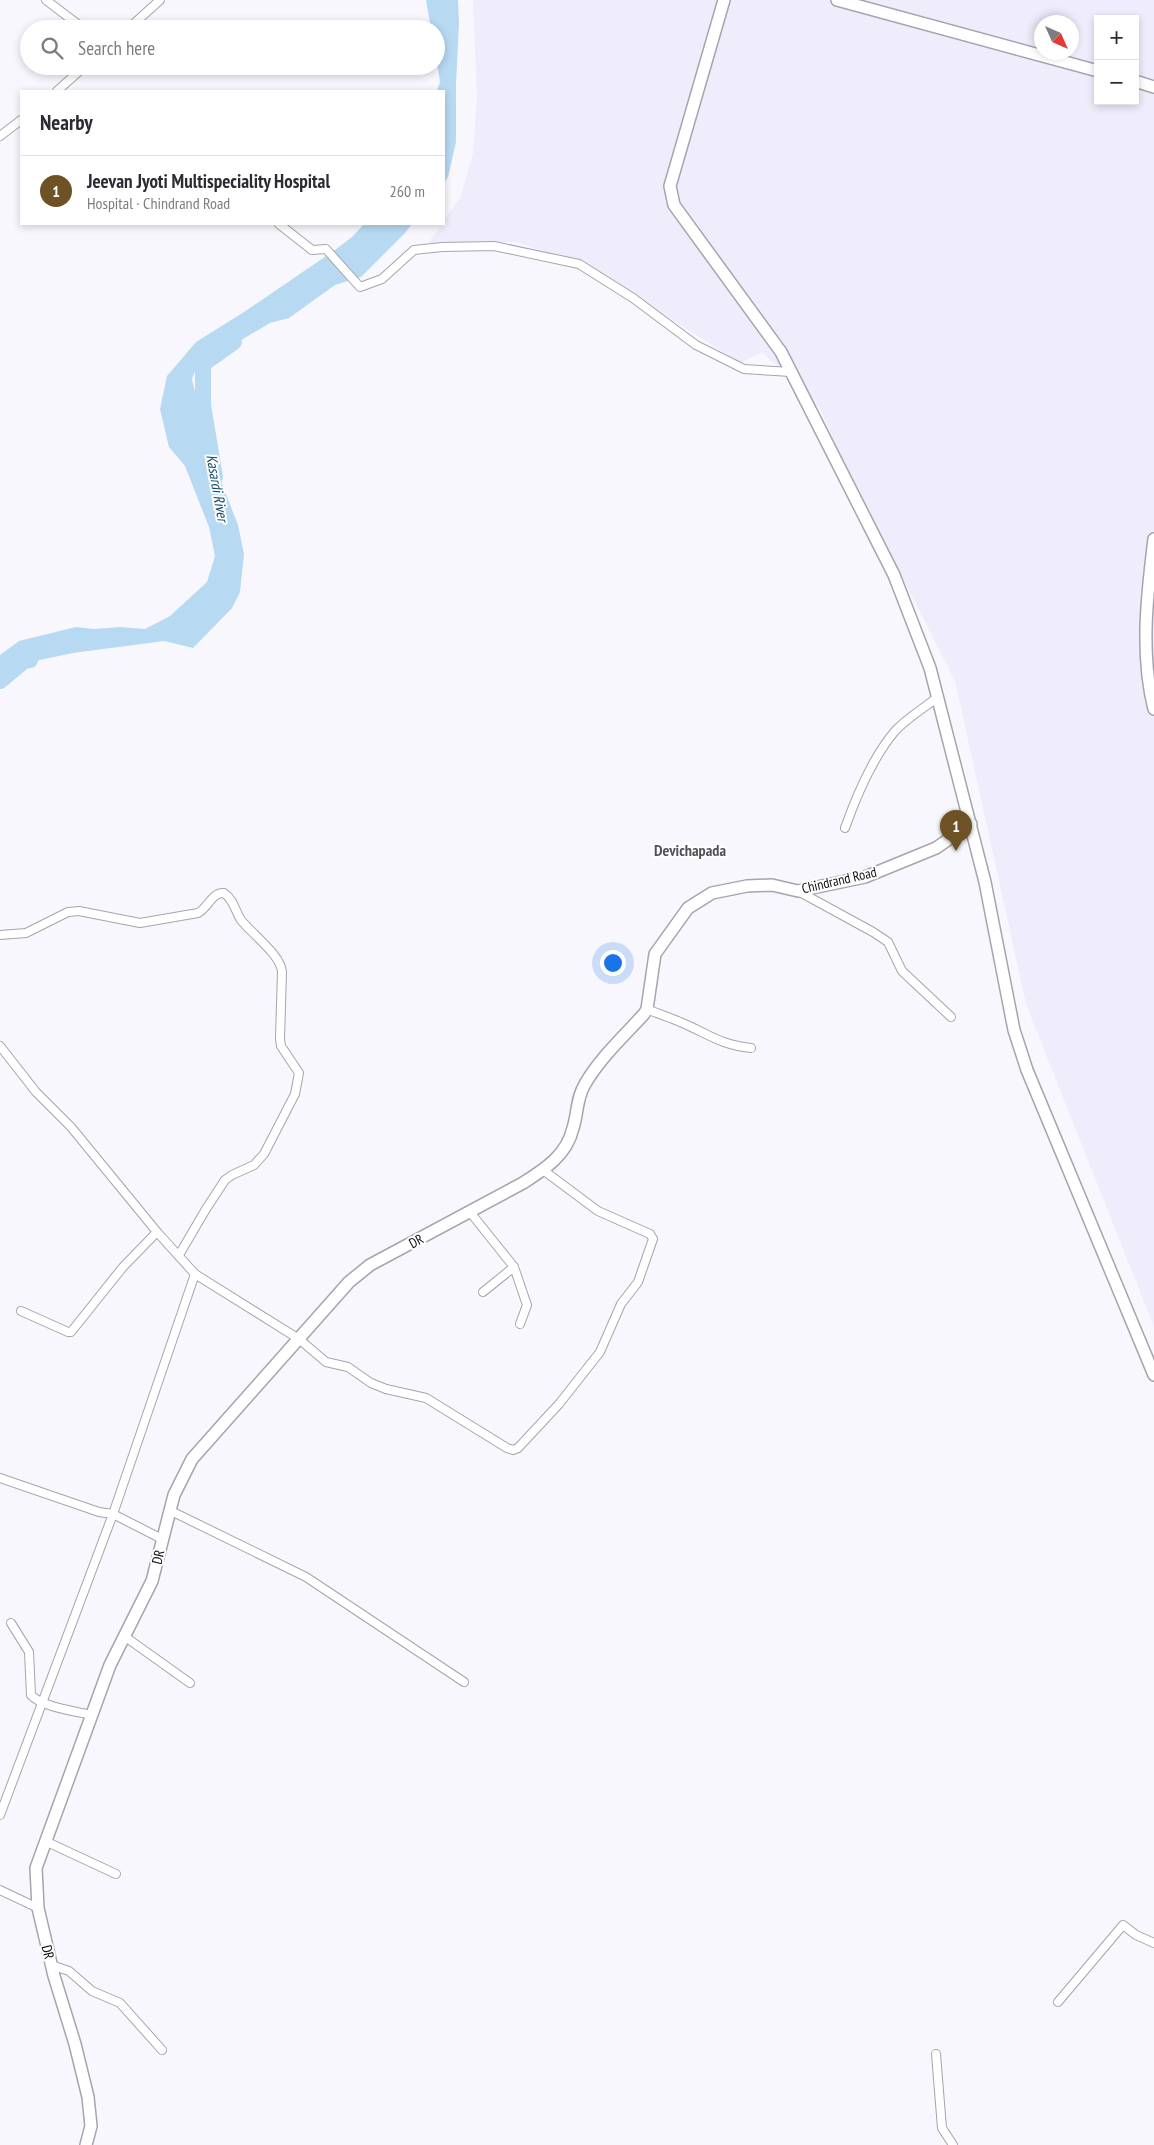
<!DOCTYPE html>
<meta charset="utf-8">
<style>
body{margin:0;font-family:"PT Sans Narrow",sans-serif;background:#f2f2f3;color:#2b2b33}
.controls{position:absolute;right:15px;top:15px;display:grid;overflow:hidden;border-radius:0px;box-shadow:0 2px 8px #0003}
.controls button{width:45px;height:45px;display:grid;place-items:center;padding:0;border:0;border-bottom:1px solid #e1e1e2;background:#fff;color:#2b2b33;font:25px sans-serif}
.compass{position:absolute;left:1034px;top:15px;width:45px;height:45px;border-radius:50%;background:#fff;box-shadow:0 2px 8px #0003;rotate:135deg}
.you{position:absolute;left:612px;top:962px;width:18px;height:18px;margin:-12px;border:4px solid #fff;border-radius:50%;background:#1a73e8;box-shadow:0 0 0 8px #1a73e833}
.badge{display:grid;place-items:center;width:32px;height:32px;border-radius:50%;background:#6e5125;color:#fff;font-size:16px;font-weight:700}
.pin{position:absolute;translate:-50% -41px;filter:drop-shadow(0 1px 2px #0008)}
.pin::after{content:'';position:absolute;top:26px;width:18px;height:15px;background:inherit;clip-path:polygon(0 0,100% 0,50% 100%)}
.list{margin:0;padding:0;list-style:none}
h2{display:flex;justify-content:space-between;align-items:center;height:65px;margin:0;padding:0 20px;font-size:21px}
h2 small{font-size:16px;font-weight:400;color:#7c7c81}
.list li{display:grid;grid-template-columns:32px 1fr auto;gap:15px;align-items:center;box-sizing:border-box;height:70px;padding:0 20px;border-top:1px solid #e1e1e2}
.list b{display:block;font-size:19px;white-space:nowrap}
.list p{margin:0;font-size:16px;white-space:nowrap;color:#7c7c81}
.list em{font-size:16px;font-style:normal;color:#7c7c81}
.icon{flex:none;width:28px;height:28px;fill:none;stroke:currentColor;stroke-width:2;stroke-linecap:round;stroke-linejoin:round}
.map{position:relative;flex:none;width:1154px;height:2145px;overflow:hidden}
.search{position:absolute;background:#fff;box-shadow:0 2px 8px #0003;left:20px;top:20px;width:425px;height:55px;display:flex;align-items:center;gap:12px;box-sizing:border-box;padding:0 18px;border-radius:28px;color:#7c7c81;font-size:19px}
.panel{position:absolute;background:#fff;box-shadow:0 2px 8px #0003;left:20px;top:90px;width:425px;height:135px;border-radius:0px}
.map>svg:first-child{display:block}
.built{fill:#efecfc;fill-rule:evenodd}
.water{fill:#b7d9f2}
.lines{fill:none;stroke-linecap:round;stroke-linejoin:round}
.river{stroke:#b7d9f2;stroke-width:16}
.street-casing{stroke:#a6a4ac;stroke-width:10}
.secondary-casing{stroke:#a6a4ac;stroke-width:14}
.street{stroke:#fff;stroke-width:8}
.secondary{stroke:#fff;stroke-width:11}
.labels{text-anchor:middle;stroke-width:4;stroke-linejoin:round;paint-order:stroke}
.street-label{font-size:14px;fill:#100f12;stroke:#fff}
.water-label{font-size:15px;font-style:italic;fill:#114c6c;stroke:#fff}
.quarter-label{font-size:16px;font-weight:bold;fill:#535259;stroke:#fff}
</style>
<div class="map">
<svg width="1154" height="2145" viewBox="0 0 1154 2145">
<rect width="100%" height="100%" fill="#f8f7fe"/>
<path class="built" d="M473,0h681v1327l-128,-323 -71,-323 -118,-233 -18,-41 -57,-55 -22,11 -155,-99 -70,-22 -87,1 14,-19h2v-3l17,-25 12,-43 4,-55zM1098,19h37v82h-37zM1042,22h30v30h-30z"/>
<g class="water">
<path d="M426,0h32l1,23 -3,61v58l-8,35 -4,6v-92h-7l3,-9 -4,-26v-27h-5z"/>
<path d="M364,224h48l-8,10 -43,43 -26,8 -46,33 -19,5 -49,29 -22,9 -7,18 5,22 14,55 27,69 6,29 -4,38 -8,16 -39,40 -29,-7 -91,12 -33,7 -31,11 -9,9v-25l19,-14 57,-14 18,2 26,-2 25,2 25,-13 37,-34 8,-26 -6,-29 -24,-61 -16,-19 -9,-38 7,-33 29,-34 48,-30 91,-62 17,-13z"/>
</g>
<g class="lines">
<g class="river">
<path d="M215,477l-12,-72v-41l31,-22"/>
<path d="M0,681l24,-20 6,-1"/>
</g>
<defs>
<g id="street">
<path d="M46,0l38,29"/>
<path d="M128,29l32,-29"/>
<path d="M57,91l28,-25"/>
<path d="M0,136l21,-16"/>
<path d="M279,224l33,26 14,-1 34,38 22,-8 32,-29 28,-3 52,-1 85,18 54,34 63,47 48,24 47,3"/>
<path d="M845,828c11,-31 28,-71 50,-97 12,-13 29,-23 43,-34"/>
<path d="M798,891l75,41 15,10 14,29 49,46"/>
<path d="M0,935l26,-2 42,-21 11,-1 61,12 58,-10c10,-5 14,-21 26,-20 10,7 11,18 17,27 11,14 40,35 41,52l-2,67 1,7 18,27 -4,21 -31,60 -10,11 -22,10 -7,5 -19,29 -27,46"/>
<path d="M647,1009c11,5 22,8 33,13 27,11 40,23 71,26"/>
<path d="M0,1046l36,46 35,35 86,105 38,42 104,65 27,23 22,5 23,16 15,6 40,9 81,50 6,2 5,-2 41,-44 41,-52 21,-48 17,-22 15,-43 -3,-5 -52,-23 -55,-41"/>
<path d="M470,1212l44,55 13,38 -7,19"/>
<path d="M483,1292l31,-25"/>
<path d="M21,1311l47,21h3l52,-65 34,-35"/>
<path d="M0,1478l99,34 14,2 49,25"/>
<path d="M169,1510l137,67 158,105"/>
<path d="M11,1623l18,29 2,43c11,12 44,16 60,20"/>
<path d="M124,1636l66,47"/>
<path d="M0,1815l113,-301 82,-240"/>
<path d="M45,1841l71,33"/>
<path d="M0,1890l38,18"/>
<path d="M51,1965l18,6 23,20 28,12 42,47"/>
<path d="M1058,2002l65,-77 13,10 18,8"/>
<path d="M936,2054l6,74 11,17"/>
</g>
<g id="secondary">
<path d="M724,0l-54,186 4,19 107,147 113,223 36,93 55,214 29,148 13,40 127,305"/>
<path d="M837,0l261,71"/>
<path d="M1135,81l19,6"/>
<path d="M1154,539c-7,56 -14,115 0,170"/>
<path d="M86,2145l5,-19 -3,-29 -13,-53 -21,-68 -16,-68 -2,-40 74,-203 42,-84 22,-86 18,-36 157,-177 21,-17 153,-82c22,-14 44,-28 50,-55 5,-15 3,-29 12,-44 15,-26 39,-48 59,-70l3,-5 8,-55 33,-46 24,-15 35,-7 25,-1 26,6 67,-14 71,-29 35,-24"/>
</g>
</defs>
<use href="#street" class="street-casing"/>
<use href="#secondary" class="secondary-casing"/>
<use href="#street" class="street"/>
<use href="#secondary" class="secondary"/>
</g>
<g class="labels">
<g class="street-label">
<text transform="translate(839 880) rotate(-13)" y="5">Chindrand Road</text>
<text transform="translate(416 1241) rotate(-28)" y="5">DR</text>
<text transform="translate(158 1557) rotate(-77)" y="5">DR</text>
<text transform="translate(48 1952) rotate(76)" y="5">DR</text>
</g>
<g class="water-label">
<text transform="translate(217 488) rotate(80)" y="5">Kasardi River</text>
</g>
<g class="quarter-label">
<text x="690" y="856">Devichapada</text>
</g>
</g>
</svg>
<div class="controls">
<button>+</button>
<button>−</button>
</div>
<svg class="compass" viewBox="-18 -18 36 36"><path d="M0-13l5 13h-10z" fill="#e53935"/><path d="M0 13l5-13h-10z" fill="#7c7c81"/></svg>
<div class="you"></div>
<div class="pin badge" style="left:956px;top:851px">1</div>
<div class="search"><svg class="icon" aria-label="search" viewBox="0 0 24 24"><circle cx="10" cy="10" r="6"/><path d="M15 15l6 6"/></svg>Search here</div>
<section class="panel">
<h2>Nearby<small></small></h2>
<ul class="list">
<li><span class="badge">1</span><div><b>Jeevan Jyoti Multispeciality Hospital</b><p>Hospital · Chindrand Road</p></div><em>260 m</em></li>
</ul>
</section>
</div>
